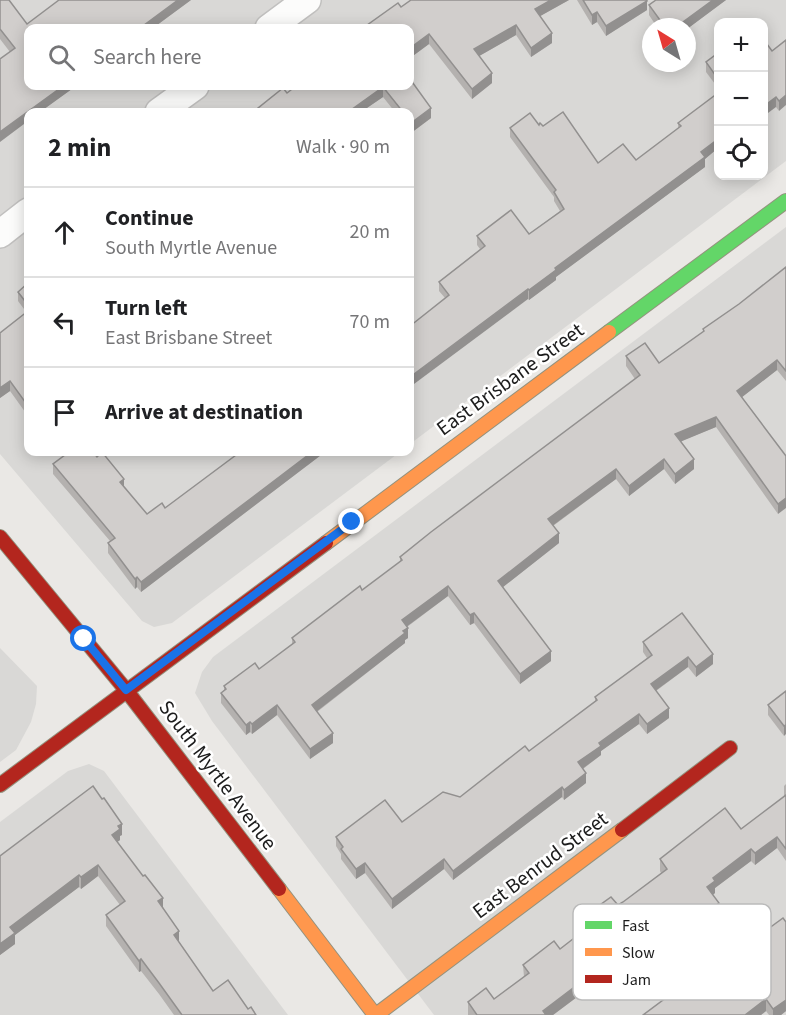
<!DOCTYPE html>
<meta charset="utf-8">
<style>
body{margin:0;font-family:"Source Sans 3",sans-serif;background:#f2f2f2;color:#202124}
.controls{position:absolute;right:18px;top:18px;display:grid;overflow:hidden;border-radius:12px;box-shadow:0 3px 15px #0003}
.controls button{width:54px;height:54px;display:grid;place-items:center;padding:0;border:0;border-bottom:2px solid #e0e0e0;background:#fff;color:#202124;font:30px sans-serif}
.compass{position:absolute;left:642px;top:18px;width:54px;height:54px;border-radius:50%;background:#fff;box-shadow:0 3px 15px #0003;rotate:323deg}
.stop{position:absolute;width:18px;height:18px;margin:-14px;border:4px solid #1a73e8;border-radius:50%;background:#fff}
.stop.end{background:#1a73e8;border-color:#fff;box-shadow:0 2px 6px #0008}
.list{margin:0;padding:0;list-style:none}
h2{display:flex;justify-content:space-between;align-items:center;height:78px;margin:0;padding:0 24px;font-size:26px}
h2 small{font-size:20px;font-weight:400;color:#757577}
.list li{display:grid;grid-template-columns:39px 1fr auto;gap:18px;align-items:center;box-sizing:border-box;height:90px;padding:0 24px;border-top:2px solid #e0e0e0}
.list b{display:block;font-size:22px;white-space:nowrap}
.list p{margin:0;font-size:20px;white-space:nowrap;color:#757577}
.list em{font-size:20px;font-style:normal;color:#757577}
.icon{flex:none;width:33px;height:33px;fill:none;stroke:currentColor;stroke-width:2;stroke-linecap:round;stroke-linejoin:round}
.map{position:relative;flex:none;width:786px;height:1015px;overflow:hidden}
.search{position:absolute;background:#fff;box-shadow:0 3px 15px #0003;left:24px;top:24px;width:390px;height:66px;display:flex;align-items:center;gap:15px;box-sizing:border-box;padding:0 21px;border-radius:12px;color:#757577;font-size:22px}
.panel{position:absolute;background:#fff;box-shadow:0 3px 15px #0003;left:24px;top:108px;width:390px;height:348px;border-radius:12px}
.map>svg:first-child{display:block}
.residential{fill:#d9d8d6;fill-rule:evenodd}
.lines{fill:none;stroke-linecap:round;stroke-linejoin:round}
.street-casing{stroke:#c1c0bf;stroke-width:30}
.fast-casing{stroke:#94927e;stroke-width:16}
.slow-casing{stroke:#94927e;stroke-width:16}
.jam-casing{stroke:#94927e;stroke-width:16}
.street{stroke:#fcfcfb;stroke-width:27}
.fast{stroke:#63d668;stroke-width:14}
.slow{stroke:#ff974d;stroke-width:14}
.jam{stroke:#b3261e;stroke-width:14}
.wall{fill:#b4b1af}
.shaded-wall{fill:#92908f}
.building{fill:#d1cecc;stroke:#92908f;stroke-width:1.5}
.route{stroke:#1a73e8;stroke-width:8}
.labels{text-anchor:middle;stroke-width:5;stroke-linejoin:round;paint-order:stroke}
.street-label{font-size:21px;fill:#1c1c1c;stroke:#fff}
.key{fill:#fff;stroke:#bbb;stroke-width:1.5}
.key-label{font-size:16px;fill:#1c1c1c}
</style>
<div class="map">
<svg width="786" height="1015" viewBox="0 0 786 1015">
<rect width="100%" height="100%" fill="#eae8e5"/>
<g class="residential">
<path d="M0,0h786v161l-376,283v-332h-382v340h372l-228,171 -18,4 -12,-6 -142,-167zM718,22h46v154h-46zM651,27h36v36h-36zM28,28h382v58h-382z"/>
<path d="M786,227v788h-352l-222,-294 -17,-28 7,-21 11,-15z"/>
<path d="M0,648l37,38 -1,18 -5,18 -15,28 -16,12z"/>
<path d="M89,764l15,7 184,244h-288v-193l68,-51z"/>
</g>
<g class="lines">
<defs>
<g id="street">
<path d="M269,28l38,-28"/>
<path d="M159,112l36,-26"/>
<path d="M0,234l28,-22"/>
</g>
<path id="fast" d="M609,332l177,-131"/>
<g id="slow">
<path d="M326,543l283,-211"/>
<path d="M279,889l96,126"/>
<path d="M376,1015l246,-185"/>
</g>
<g id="jam">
<path d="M0,537l126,153 153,199"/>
<path d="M0,785l326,-242"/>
<path d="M622,830l108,-82"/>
</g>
</defs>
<use href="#street" class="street-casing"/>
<use href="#fast" class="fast-casing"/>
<use href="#slow" class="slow-casing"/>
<use href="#jam" class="jam-casing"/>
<use href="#street" class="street"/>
<use href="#fast" class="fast"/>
<use href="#slow" class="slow"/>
<use href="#jam" class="jam"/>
</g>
<g class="wall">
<path d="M0,0l27,24 164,-24 -38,28h-125l48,58 -36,26h-12l-18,-60 -10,-13z"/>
<path d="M411,0h158l-29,16 12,27 -21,14 -15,-22 -37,21 13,27 -20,16 -43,-55 -19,14v-30l-9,-21z"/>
<path d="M577,0h70v10l-41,26 -9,-14 -5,3z"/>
<path d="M656,0h70l-39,29v-2h-30l-8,-12v-10z"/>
<path d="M786,40l-7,71 -3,-4 -4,-56z"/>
<path d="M718,53v35l-12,-16v-10z"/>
<path d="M410,86l21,32 -20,15 -1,-2v-19h-15l-12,-15 -22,15h-108l34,-19z"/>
<path d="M718,93v55l-13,11v8l-149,110v3l-27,20 -1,-1 -83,-1 -6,-7v-9l41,-33 -3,-4v-9l52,-2 31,-23 -6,-10v-4l-44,-60v-9l29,-3 59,38 38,-3 42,-32v-5z"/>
<path d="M786,267v114l-9,-11 -35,27 44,59 -8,58 -62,-87 -35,14 13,28 -19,15 -11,-15 -35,27 -13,-17 -63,47 6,17 -56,44 48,74 -31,23 -46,-61 -4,2 -22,-29 -41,31 1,11 -3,2v3l-88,69 16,31 -23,16 -33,-44 -25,19 -2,-2 -4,3 -25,-32v-10l3,-3v-4l35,-17 33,-25v-6l70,-48 38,-28v-5l235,-178 -9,-13v-10l33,7 44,-31v-3l36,-25z"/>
<path d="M28,283v133l-18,-25 -10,7v-65l27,-20 -9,-12v-9z"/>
<path d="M232,452h93l-184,140 -4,-5 -2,2 -27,-36v-10l2,-2 -57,-67v-10l71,23 23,27 18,-6 70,-52z"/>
<path d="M643,642l70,22 -17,13 -8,-10 -32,24 13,27 -22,16 -8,-10 -38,27v4l-18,14 3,14 -22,17 -2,-3 -109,83 -9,-11 -52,40 -27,-36 -9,6 -15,-20v-5l-5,-8v-9l66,-15 58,-25 69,-46 66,-50v-4l52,-39 -4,-6z"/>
<path d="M786,691l-2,45 -16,-21v-10z"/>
<path d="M786,784v77l-9,-13 -22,17 -4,-4 -36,27v5l-2,2 6,19 -44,33 22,29 89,-54v89l-5,4h-12l-3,-4 -5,4h-118l31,-23 -28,-38 -20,16 -2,-2 -40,30 -3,-4 -28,21h-85v-13l26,-3 30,-22 -1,-12 37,-16 35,-26 -2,-2v-11l25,-5 5,-3 38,-29 -1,-2v-12l81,-30 43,-32v-11z"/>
<path d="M122,835l-2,1v4l-3,2 46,65 16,35 34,49 35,18 8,6h-82l-15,-21 -18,-23 -2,1 -33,-46v-11l14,-10 -22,-29 -17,13 -2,-2 -64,48v9l-15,11v-99z"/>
</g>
<g class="shaded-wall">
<path d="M178,0h13l-38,28h-13z"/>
<path d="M551,0h18l-34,19v-10z"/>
<path d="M713,0h13l-39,29v-2h-11z"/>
<path d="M647,1v9l-41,26v-10z"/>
<path d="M597,12v10l-5,3v-10z"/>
<path d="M516,25v10l-42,24v-10z"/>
<path d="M552,33v10l-21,14v-9z"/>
<path d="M429,34v10l-19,14v-10z"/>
<path d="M492,73v10l-20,16v-10z"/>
<path d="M63,86h13l-36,26h-12v9l-28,21v-10z"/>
<path d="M383,87v10l-22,15h-13z"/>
<path d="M786,95v10l-7,6v-10z"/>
<path d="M776,97v10l-12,9v-10z"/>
<path d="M431,108v10l-20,15v-10z"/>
<path d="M718,139v9l-13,11v8l-149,110v3l-27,20v-10l26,-22z"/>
<path d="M528,289v10l-118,88v-10z"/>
<path d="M777,360v10l-40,31v-10z"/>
<path d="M10,381v10l-10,7v-10z"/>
<path d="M716,417v10l-41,17v-10z"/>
<path d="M312,452h13l-184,140v-10z"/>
<path d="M664,459v10l-35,27v-10z"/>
<path d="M694,459v10l-19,15v-10z"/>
<path d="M616,469v10l-68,50v-10z"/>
<path d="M124,479v9l-4,-6z"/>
<path d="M786,498v10l-8,6v-10z"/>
<path d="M559,533v10l-61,48v-10z"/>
<path d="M137,577v10l-2,2v-10z"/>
<path d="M448,586v10l-46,34v-10z"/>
<path d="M474,613v10l-4,2v-10z"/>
<path d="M408,628v10l-3,2v3l-93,72v-10z"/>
<path d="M551,651v10l-31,23v-10z"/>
<path d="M713,654v10l-17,13v-10z"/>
<path d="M688,657v10l-37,27v-10z"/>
<path d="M277,705v10l-25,19v-10z"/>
<path d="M669,708v10l-22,16v-10z"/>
<path d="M639,714v10l-38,27v4l-23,17v-10l21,-19z"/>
<path d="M250,722v10l-4,3v-10z"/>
<path d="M786,725v9l-2,2v-10z"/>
<path d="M333,733v10l-23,16v-10z"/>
<path d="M586,773v10l-22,17v-10z"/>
<path d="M562,787v10l-109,83v-9z"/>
<path d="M122,824v11l-2,1v4l-8,6v-11l6,-9z"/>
<path d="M777,837v11l-22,17v-12z"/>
<path d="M751,849v12l-36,27v5l-8,6v-12l6,-9z"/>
<path d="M444,859v10l-52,40v-10z"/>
<path d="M365,863v10l-9,6v-10z"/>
<path d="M98,865v11l-17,13v-12z"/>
<path d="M79,875v12l-64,48v9l-15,11v-11l10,-17z"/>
<path d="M163,898v11l-5,-8z"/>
<path d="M719,903v11l-49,37v-11z"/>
<path d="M179,931v11l-5,-7z"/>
<path d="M646,943v11l-20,16v-12z"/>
<path d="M624,956v12l-40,30v-12z"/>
<path d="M141,959v12l-2,1v-11z"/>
<path d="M581,982v12l-28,21h-10v-4z"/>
<path d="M766,999v12l-5,4h-16z"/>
<path d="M786,1000v11l-5,4h-8v-6z"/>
</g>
<g class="building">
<path d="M0,0h9l18,24 32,-24h119l-38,28h-7l-2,-2 -3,2h-100v58h35l-63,46v-73l15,-11 -15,-19z"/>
<path d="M411,0h140l-16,9 17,24 -21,15 -15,-23 -42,24 18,24 -20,16 -43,-55 -19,14v-20h-47l35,-25 3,4z"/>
<path d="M583,0h64v1l-41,25 -9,-14 -5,3z"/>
<path d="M656,0h57l-37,27h-11l-16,-22z"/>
<path d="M764,40l8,11 14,-11v55l-7,6 -3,-4 -12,9z"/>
<path d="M718,53v26l-12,-17z"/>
<path d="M410,79l21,29 -20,15 -1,-2v-9h-7l-20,-25 -35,25h-95l30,-24 4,5 9,-7h114z"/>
<path d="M718,93v46l-17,13 4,5 -150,111 1,2 -27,20 -1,-1 -118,88v-51l39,-31 -10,-13 46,-36 -8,-10 34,-26 18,24 35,-25 -10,-17 2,-2 -46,-62 20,-15 9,12 1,-2 3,3 20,-14 35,51 25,-19 13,16 45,-34 -3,-3z"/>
<path d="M786,267v104l-9,-11 -40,31 49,65v42l-8,6 -62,-87 -41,17 19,25 -19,15 -11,-15 -35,27 -13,-17 -68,50 11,14 -61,48 53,70 -31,23 -46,-61 -4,2 -22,-29 -46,34 6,8 -5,3 2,2 -93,72 21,28 -23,16 -33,-44 -25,19 -2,-2 -4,3 -25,-32 5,-4 -2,-3 31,-23 4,6 36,-27 -3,-4 68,-52 2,4 40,-30 -2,-3 31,-25 209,-157 -14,-19 19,-13 14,20 45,-32 -1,-2 36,-25z"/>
<path d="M28,283v22l-10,-13z"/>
<path d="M28,311v95l-18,-25 -10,7v-55z"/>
<path d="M69,452h24l4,5 5,-5 22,27 -4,3 27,32 15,-11 3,5 75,-56h-1h73l-171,130 -4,-5 -2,2 -27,-36 7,-5 -62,-74z"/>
<path d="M682,613l31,41 -17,13 -8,-10 -37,27 18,24 -22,16 -8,-10 -40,29 2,3 -23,16 8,11 -22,17 -2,-3 -109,84 -9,-12 -52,40 -27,-36 -9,6 -15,-20 2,-2 -7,-10 49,-37 17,22 41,-30 17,5 65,-51 4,5 68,-51 -2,-3 57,-42 -9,-13z"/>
<path d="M786,691v34l-2,1 -16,-21z"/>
<path d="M93,786l9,13 2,-1 18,26 -4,2 2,3 -8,6 31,41 2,-1 18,23 -5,3 21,30 -5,4 39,56 15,-11 20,29 3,-2 5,8h-74l-23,-32 -18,-24 -2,2 -33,-46 19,-14 -27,-36 -17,12 -2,-2 -69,52 5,6 -15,11v-88z"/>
<path d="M786,795v54l-9,-12 -22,16 -4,-4 -38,29 2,3 -8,6 12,16 -49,37 27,36 42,-32 3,4 41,-30 3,4v78l-13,9 -7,-10 -21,16h-102l36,-27 -33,-45 -20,15 -2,-2 -40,30 -3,-4 -38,29 3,4h-69l-9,-13 18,-14 8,11 35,-26 -6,-8 31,-24 6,8 40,-31 -7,-8 18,-13 7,8 5,-3 44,-33 -7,-10 65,-51 16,21z"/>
</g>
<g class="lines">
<path class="route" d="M84,639l42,51 226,-168"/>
</g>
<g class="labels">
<g class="street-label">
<text transform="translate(510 379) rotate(-36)" y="7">East Brisbane Street</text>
<text transform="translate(218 775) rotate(53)" y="7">South Myrtle Avenue</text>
<text transform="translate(540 865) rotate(-37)" y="7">East Benrud Street</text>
</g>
</g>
<rect x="573" y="904" width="198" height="96" rx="9" class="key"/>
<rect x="585" y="921" width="27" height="8" fill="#63d668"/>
<rect x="585" y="948" width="27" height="8" fill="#ff974d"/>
<rect x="585" y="975" width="27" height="8" fill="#b3261e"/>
<g class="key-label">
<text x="622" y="931">Fast</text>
<text x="622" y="958">Slow</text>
<text x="622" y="985">Jam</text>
</g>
</svg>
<div class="controls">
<button>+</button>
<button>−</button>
<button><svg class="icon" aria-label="locate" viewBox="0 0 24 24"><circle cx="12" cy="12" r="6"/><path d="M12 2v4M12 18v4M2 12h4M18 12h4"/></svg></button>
</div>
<svg class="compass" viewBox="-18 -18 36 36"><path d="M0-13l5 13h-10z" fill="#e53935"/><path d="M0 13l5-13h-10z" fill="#757577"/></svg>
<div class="stop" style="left:84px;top:639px"></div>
<div class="stop end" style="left:352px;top:522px"></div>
<div class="search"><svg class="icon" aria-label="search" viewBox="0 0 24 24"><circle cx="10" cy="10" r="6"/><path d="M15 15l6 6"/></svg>Search here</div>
<section class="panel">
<h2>2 min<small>Walk · 90 m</small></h2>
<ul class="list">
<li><svg class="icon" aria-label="ahead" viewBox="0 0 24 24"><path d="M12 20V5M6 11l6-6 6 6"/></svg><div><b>Continue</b><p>South Myrtle Avenue</p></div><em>20 m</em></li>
<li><svg class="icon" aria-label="left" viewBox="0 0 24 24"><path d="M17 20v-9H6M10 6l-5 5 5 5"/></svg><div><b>Turn left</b><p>East Brisbane Street</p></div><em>70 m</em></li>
<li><svg class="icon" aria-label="arrive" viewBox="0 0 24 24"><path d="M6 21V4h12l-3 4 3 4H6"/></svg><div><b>Arrive at destination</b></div></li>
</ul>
</section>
</div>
